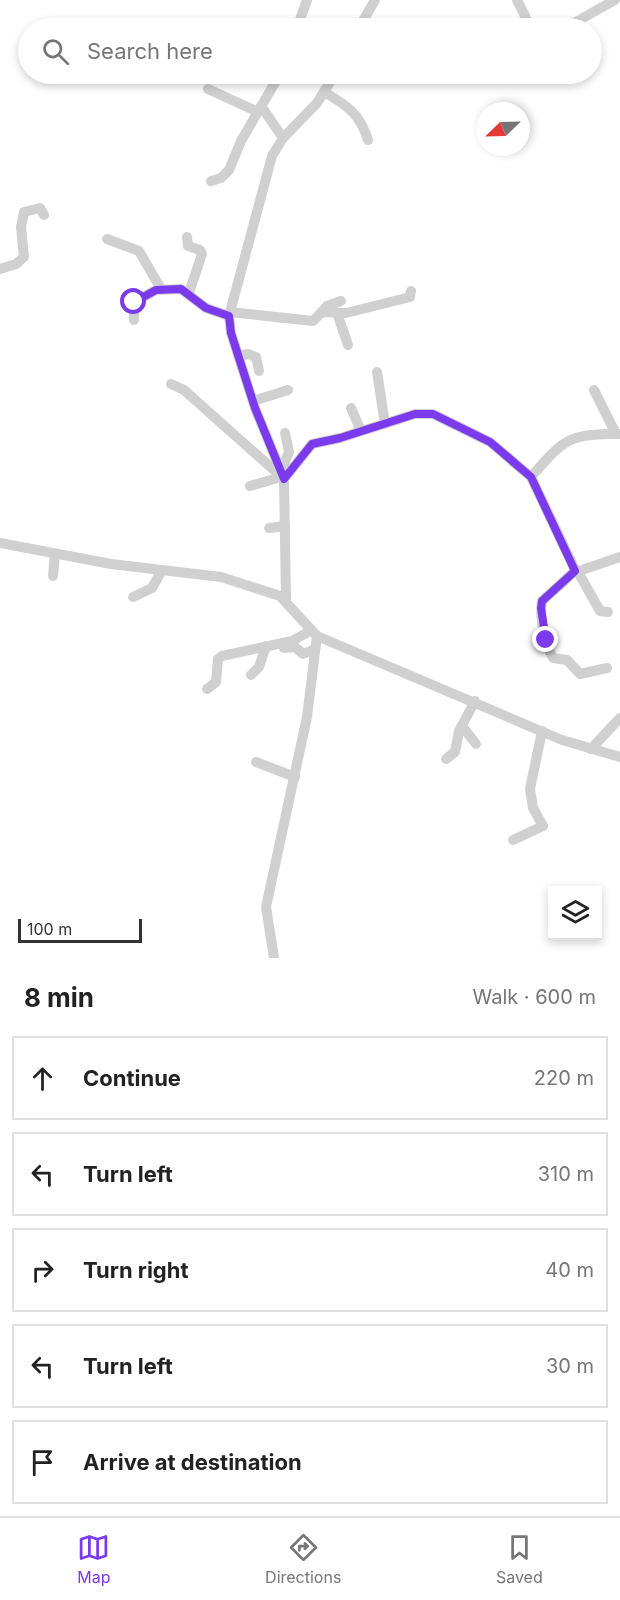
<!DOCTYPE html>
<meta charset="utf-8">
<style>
body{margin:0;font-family:Inter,sans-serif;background:#f2f2f2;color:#222}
.controls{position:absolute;right:18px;bottom:18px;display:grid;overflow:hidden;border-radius:0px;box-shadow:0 3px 9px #0003}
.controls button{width:54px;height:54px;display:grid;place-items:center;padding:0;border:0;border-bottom:2px solid #e0e0e0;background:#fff;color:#222;font:30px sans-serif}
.compass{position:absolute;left:476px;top:102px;width:54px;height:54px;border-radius:50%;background:#fff;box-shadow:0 3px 9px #0003;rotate:247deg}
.scale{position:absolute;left:18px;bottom:15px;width:124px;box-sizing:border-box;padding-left:6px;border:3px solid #333;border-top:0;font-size:16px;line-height:21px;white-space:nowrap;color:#333;-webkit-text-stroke:4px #fff;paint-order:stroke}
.stop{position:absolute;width:18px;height:18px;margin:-14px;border:4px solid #7c3aed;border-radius:50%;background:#fff}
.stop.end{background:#7c3aed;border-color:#fff;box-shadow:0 2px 6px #0008}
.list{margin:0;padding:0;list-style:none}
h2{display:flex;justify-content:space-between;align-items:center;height:78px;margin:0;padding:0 24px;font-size:26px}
h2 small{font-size:20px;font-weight:400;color:#767676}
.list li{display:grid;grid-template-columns:39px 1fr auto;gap:18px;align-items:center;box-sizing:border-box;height:84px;margin:0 12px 12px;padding:0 12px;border:2px solid #e0e0e0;border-radius:0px}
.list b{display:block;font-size:22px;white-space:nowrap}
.list em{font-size:20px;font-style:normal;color:#767676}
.icon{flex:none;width:33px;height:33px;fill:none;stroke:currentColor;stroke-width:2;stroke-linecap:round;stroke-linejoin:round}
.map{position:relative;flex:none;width:620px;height:958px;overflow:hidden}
.search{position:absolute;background:#fff;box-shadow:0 3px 9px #0003;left:18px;right:18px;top:18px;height:66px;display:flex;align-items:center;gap:15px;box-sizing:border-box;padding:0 21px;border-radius:33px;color:#767676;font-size:22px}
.sheet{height:558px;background:#fff}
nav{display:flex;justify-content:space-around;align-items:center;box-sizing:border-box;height:84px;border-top:2px solid #e0e0e0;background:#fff;font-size:16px;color:#767676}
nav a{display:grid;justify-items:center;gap:3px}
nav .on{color:#7c3aed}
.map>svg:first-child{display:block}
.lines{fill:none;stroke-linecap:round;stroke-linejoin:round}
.minor{stroke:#d0d0d0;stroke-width:10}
.route{stroke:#7c3aed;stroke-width:8}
</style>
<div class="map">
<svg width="620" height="958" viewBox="0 0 620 958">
<rect width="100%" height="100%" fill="#fff"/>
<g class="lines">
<g class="minor">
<path d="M517,0l9,18 -5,10"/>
<path d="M297,28l10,-28"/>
<path d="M359,28l16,-28"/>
<path d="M565,28l50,-28"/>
<path d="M208,89l50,23"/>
<path d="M324,92c24,14 36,22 44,48"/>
<path d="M261,106l22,32"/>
<path d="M211,181l10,-3 8,-8 12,-29 39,-67"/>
<path d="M187,237l1,9 12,4 2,4 -13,39"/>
<path d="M107,239l32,12 22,38"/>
<path d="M0,269l16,-5 8,-7 -3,-30 3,-15 16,-4 4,7"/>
<path d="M230,312l83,9 9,-9 24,1 64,-16 1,-6"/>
<path d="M321,313l6,-7 14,-5"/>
<path d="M337,313l11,32"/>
<path d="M134,320v-18l22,-12 25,-1 25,19 23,8"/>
<path d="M238,356l10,-2 8,3 3,14"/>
<path d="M377,372l8,52"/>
<path d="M171,384l13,6 100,89 28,-35 28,-6 75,-24h18l57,28 41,35 45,95 44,-15"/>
<path d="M594,390l22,44"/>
<path d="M253,401l35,-11"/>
<path d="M351,408l10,23"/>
<path d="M281,471l8,-19 -4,-19"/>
<path d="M531,477c34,-39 37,-43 89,-43"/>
<path d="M250,486l31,-9"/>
<path d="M269,528l16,-2"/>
<path d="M0,543l111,21 110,13 59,19 37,40 245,104 58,17"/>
<path d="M575,571l-33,30c-3,17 3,42 11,57l14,2 13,14 27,-6"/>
<path d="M578,572l22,39 8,1"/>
<path d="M53,576l2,-22"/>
<path d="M133,597l19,-9 10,-18"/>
<path d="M286,599l-2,-120 -29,-71 -24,-75 -2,-17 43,-160 11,-18 34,-35 18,-29"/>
<path d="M284,648l11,-1 8,7 12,-5"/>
<path d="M251,675l8,-8 7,-21"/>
<path d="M207,689l9,-7 2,-23 4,-3 70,-15 18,-10"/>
<path d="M462,726l14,18"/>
<path d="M591,749l29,-31"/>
<path d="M446,759l9,-7 4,-21 16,-30"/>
<path d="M256,762l39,15"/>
<path d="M513,840l30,-14 -10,-18 -3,-19 12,-58"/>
<path d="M274,958l-8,-51 41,-190 10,-81"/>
</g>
</g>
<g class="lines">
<path class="route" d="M134,302l22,-12 25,-1 25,19 23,8 2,17 24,75 29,71 28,-35 28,-6 75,-24h18l57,28 41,35 44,94 -33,30 -1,7 5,32"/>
</g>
</svg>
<div class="controls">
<button><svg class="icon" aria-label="layers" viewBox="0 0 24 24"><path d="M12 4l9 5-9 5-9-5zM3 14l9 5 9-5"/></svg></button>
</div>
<svg class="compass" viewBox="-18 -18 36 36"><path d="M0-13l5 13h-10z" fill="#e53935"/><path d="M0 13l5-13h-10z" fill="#767676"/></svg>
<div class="scale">100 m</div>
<div class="stop" style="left:134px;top:302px"></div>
<div class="stop end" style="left:546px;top:640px"></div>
<div class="search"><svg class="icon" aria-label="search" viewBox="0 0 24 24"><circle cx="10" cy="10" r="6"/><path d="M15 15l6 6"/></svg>Search here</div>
</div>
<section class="sheet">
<h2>8 min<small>Walk · 600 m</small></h2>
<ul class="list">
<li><svg class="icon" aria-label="ahead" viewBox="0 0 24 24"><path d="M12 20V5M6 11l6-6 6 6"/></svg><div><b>Continue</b></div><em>220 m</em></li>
<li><svg class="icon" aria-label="left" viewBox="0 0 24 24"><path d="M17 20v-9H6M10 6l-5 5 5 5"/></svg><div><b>Turn left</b></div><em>310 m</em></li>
<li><svg class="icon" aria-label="right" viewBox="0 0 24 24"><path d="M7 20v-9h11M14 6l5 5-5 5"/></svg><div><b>Turn right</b></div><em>40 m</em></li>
<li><svg class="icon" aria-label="left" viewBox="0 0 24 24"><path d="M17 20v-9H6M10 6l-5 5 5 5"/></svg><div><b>Turn left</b></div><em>30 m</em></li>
<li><svg class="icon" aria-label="arrive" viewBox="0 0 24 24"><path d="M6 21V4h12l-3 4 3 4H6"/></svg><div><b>Arrive at destination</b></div></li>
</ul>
</section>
<nav>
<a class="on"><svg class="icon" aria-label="map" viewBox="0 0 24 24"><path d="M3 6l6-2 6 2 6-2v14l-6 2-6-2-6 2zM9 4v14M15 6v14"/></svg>Map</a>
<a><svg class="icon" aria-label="directions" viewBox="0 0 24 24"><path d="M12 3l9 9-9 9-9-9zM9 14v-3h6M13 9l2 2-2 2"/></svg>Directions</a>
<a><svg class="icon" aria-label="saved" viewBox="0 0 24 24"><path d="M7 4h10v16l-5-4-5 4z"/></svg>Saved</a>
</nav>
